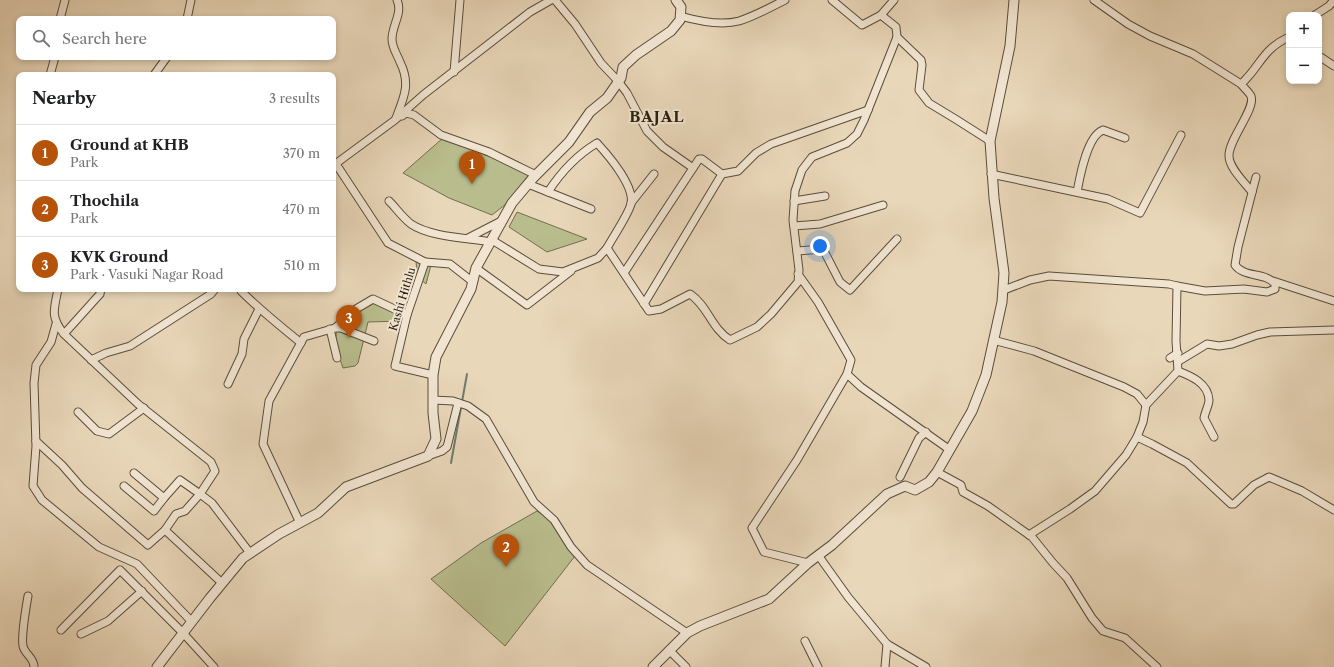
<!DOCTYPE html>
<meta charset="utf-8">
<style>
body{margin:0;font-family:"Libre Caslon Text",serif;background:#f2f2f2;color:#202124}
.controls{position:absolute;right:12px;top:12px;display:grid;overflow:hidden;border-radius:8px;box-shadow:0 2px 6px #0003}
.controls button{width:36px;height:36px;display:grid;place-items:center;padding:0;border:0;border-bottom:1px solid #e0e0e0;background:#fff;color:#202124;font:20px sans-serif}
.you{position:absolute;left:820px;top:246px;width:14px;height:14px;margin:-10px;border:3px solid #fff;border-radius:50%;background:#1a73e8;box-shadow:0 0 0 6px #1a73e833}
.badge{display:grid;place-items:center;width:26px;height:26px;border-radius:50%;background:#b45309;color:#fff;font-size:13px;font-weight:700}
.pin{position:absolute;translate:-50% -33px;filter:drop-shadow(0 1px 2px #0008)}
.pin::after{content:'';position:absolute;top:21px;width:14px;height:12px;background:inherit;clip-path:polygon(0 0,100% 0,50% 100%)}
.list{margin:0;padding:0;list-style:none}
h2{display:flex;justify-content:space-between;align-items:center;height:52px;margin:0;padding:0 16px;font-size:17px}
h2 small{font-size:13px;font-weight:400;color:#757577}
.list li{display:grid;grid-template-columns:26px 1fr auto;gap:12px;align-items:center;box-sizing:border-box;height:56px;padding:0 16px;border-top:1px solid #e0e0e0}
.list b{display:block;font-size:15px;white-space:nowrap}
.list p{margin:0;font-size:13px;white-space:nowrap;color:#757577}
.list em{font-size:13px;font-style:normal;color:#757577}
.icon{flex:none;width:22px;height:22px;fill:none;stroke:currentColor;stroke-width:2;stroke-linecap:round;stroke-linejoin:round}
.map{position:relative;flex:none;width:1334px;height:667px;overflow:hidden}
.search{position:absolute;background:#fff;box-shadow:0 2px 6px #0003;left:16px;top:16px;width:320px;height:44px;display:flex;align-items:center;gap:10px;box-sizing:border-box;padding:0 14px;border-radius:8px;color:#757577;font-size:15px}
.panel{position:absolute;background:#fff;box-shadow:0 2px 6px #0003;left:16px;top:72px;width:320px;height:220px;border-radius:8px}
.map>svg:first-child{display:block}
.green{fill:#b9bd8d;stroke:#726e4e}
.lines{fill:none;stroke-linecap:round;stroke-linejoin:round}
.stream{stroke:#6c7c6d;stroke-width:2}
.minor-casing{stroke:#5a4d39;stroke-width:9}
.tertiary-casing{stroke:#5a4d39;stroke-width:11}
.minor{stroke:#f1e5d2;stroke-width:7}
.tertiary{stroke:#f1e5d2;stroke-width:9}
.labels{text-anchor:middle;stroke-width:4;stroke-linejoin:round;paint-order:stroke}
.street-label{font-size:11px;fill:#2b1f0e;stroke:#f1e5d2}
.district-label{font-size:15px;font-weight:bold;letter-spacing:1px;fill:#2b1f0e;stroke:#f1e5d2}
</style>
<div class="map">
<svg width="1334" height="667" viewBox="0 0 1334 667">
<rect width="100%" height="100%" fill="#e9d7b9"/>
<filter id="stains"><feTurbulence type="fractalNoise" baseFrequency=".005" numOctaves="4"/><feColorMatrix values="0 0 0 0 .2 0 0 0 0 .09 0 0 0 0 .02 0 0 0 .5 -.17"/></filter>
<radialGradient id="worn" r=".72"><stop offset=".6" stop-color="#630" stop-opacity="0"/><stop offset="1" stop-color="#630" stop-opacity=".3"/></radialGradient>
<g class="green">
<path d="M443,138l87,35 -24,31 -14,11 -43,-17 -46,-25z"/>
<path d="M517,212l70,27 -40,13 -38,-25z"/>
<path d="M416,260l15,5 -5,19 -9,-8z"/>
<path d="M370,302l35,14 -1,5 -36,1 -10,41 -3,3 -12,2c-4,-12 -11,-27 -5,-39z"/>
<path d="M537,511l11,7 27,38 -70,90 -74,-67 50,-36z"/>
</g>
<g class="lines">
<path class="stream" d="M451,463l16,-89"/>
<defs>
<g id="minor">
<path d="M555,0l20,24 26,39 17,18 9,12 20,38 16,16 30,21"/>
<path d="M832,0l30,25 19,-10"/>
<path d="M1094,0l34,24 22,12 43,18 48,30c20,-18 20,-34 48,-47"/>
<path d="M1315,15l14,-9 5,-6"/>
<path d="M680,16c18,5 41,10 59,5 16,-5 32,-14 46,-21"/>
<path d="M60,19l5,-19"/>
<path d="M187,19l4,-19"/>
<path d="M897,37l24,23 1,5 -3,25 10,13 28,17 33,21"/>
<path d="M1319,56l15,10"/>
<path d="M454,72l6,-72"/>
<path d="M50,75l5,-18"/>
<path d="M154,75l13,-18"/>
<path d="M1241,84c3,4 8,8 10,12 5,13 -23,44 -22,60 0,12 16,27 23,36"/>
<path d="M402,116l4,-3 8,2 27,20 48,17 47,23"/>
<path d="M396,118c8,-21 15,-34 4,-56 -3,-8 -8,-14 -8,-23 0,-14 11,-26 5,-39"/>
<path d="M336,164l52,79 37,19 -18,53 -12,51 38,9"/>
<path d="M334,165l61,-45 28,-25 107,-83 21,-12"/>
<path d="M991,174l117,25 32,14 41,-78"/>
<path d="M528,184l63,25"/>
<path d="M548,192c13,-20 29,-37 49,-49 11,12 38,43 34,61 -3,11 -18,33 -24,44"/>
<path d="M1077,192c3,-16 10,-56 26,-62l22,8"/>
<path d="M389,201c7,7 14,17 22,23 19,13 57,14 80,18"/>
<path d="M794,201l31,-5"/>
<path d="M631,203l23,-29"/>
<path d="M794,226l26,-2 63,-19"/>
<path d="M468,238l35,-18"/>
<path d="M492,240l47,29 24,3 35,-14 9,-10 42,63 12,-2 29,-15c18,12 21,34 40,46l27,-13 14,-13 27,-32 1,-12 -6,-50 2,-29 7,-21 10,-13 35,-14 10,-9 7,-14 33,-83 -1,-10 -15,-12 13,-15"/>
<path d="M797,251l26,-2 17,33 10,8 47,-51"/>
<path d="M425,262l25,2 23,18"/>
<path d="M476,268l51,37 44,-34"/>
<path d="M624,273l75,-114h3l20,15 16,-3 18,-18 15,-9 97,-34"/>
<path d="M798,274l20,28 33,58 -4,14 14,13 89,63"/>
<path d="M1273,281l61,20"/>
<path d="M58,289c-4,21 -8,27 6,45l74,70 73,58 4,9 -15,23 12,9 38,50"/>
<path d="M244,289l-3,2c19,19 39,35 60,52"/>
<path d="M1004,290l26,-10 19,-4 120,8 8,2"/>
<path d="M644,304l78,-130"/>
<path d="M56,324l-5,18 -15,23 -2,18 2,63 -3,40 9,14 57,47 38,17 55,58"/>
<path d="M335,328h6l33,13"/>
<path d="M330,329l7,29"/>
<path d="M64,334l36,-40 1,-5"/>
<path d="M993,340l41,11 90,36 13,7 9,11"/>
<path d="M1170,358l8,-5"/>
<path d="M91,360l15,-7 24,-7 81,-52 4,-5"/>
<path d="M1179,361l28,-17 12,2 13,-2 25,-9 13,-3 64,-2"/>
<path d="M1178,371c13,5 30,12 31,29 0,5 -4,12 -5,18l10,19"/>
<path d="M228,384l14,-30 2,-15 15,-30"/>
<path d="M433,400l20,1 15,5 18,13 48,83 20,18 17,27 16,18 100,68"/>
<path d="M78,412l19,19 12,3 35,-26"/>
<path d="M1137,437l15,7 35,19 44,41h3l20,-19 15,-8 33,14 32,19"/>
<path d="M36,441l26,24 20,23 66,57 17,-15 57,53"/>
<path d="M428,456l14,-5 5,-4 11,-44"/>
<path d="M937,472l24,13 2,7 25,14 44,31 21,26 14,15 25,40 11,13 22,7 32,29"/>
<path d="M134,473l30,25 16,-18 20,14 -15,17 -9,3 -11,16"/>
<path d="M900,477l19,-39 7,-6"/>
<path d="M124,486l30,25 10,-13"/>
<path d="M300,523l-37,-79 6,-43 35,-64 31,-9 21,-19 17,-10 34,16"/>
<path d="M1029,535l41,-26 25,-18 31,-36 11,-18 6,-15 3,-17 32,-34 -2,-30 1,-55 28,5 39,-2 23,3 8,-3v-5c-9,-12 -31,-6 -40,-19l3,-18 18,-70"/>
<path d="M818,555l30,42 39,47 39,23"/>
<path d="M808,563l-44,-11 -12,-24 45,-68 50,-86"/>
<path d="M28,596c-2,12 -7,39 -5,50 2,9 11,11 11,21"/>
<path d="M61,630l59,-60 63,63 31,34"/>
<path d="M81,634l27,-13 34,-30"/>
<path d="M805,641l13,26"/>
<path d="M669,650l17,17"/>
<path d="M885,667l2,-23"/>
</g>
<g id="tertiary">
<path d="M157,667l53,-69 33,-40 36,-24 39,-21 28,-26 82,-31 8,-17 -3,-26v-38l3,-18 35,-68 5,-21 36,-65 21,-25 36,-36 21,-30 17,-14 14,-20 2,-11 13,-12 35,-24 9,-11 1,-13 -5,-7"/>
<path d="M653,667l34,-34 13,-7 69,-27 39,-36 24,-18 55,-51 18,-8 10,4 14,-8 8,-10 35,-61 14,-36 16,-73 2,-29 -10,-75 -4,-57 20,-95 4,-46"/>
</g>
</defs>
<use href="#minor" class="minor-casing"/>
<use href="#tertiary" class="tertiary-casing"/>
<use href="#minor" class="minor"/>
<use href="#tertiary" class="tertiary"/>
</g>
<g class="labels">
<g class="street-label">
<text transform="translate(402 299) rotate(-73)" y="4">Kashi Hithlu</text>
</g>
<g class="district-label">
<text x="657" y="122">BAJAL</text>
</g>
</g>
<rect width="100%" height="100%" filter="url(#stains)"/>
<rect width="100%" height="100%" fill="url(#worn)"/>
</svg>
<div class="controls">
<button>+</button>
<button>−</button>
</div>
<div class="you"></div>
<div class="pin badge" style="left:472px;top:184px">1</div>
<div class="pin badge" style="left:506px;top:567px">2</div>
<div class="pin badge" style="left:349px;top:338px">3</div>
<div class="search"><svg class="icon" aria-label="search" viewBox="0 0 24 24"><circle cx="10" cy="10" r="6"/><path d="M15 15l6 6"/></svg>Search here</div>
<section class="panel">
<h2>Nearby<small>3 results</small></h2>
<ul class="list">
<li><span class="badge">1</span><div><b>Ground at KHB</b><p>Park</p></div><em>370 m</em></li>
<li><span class="badge">2</span><div><b>Thochila</b><p>Park</p></div><em>470 m</em></li>
<li><span class="badge">3</span><div><b>KVK Ground</b><p>Park · Vasuki Nagar Road</p></div><em>510 m</em></li>
</ul>
</section>
</div>
